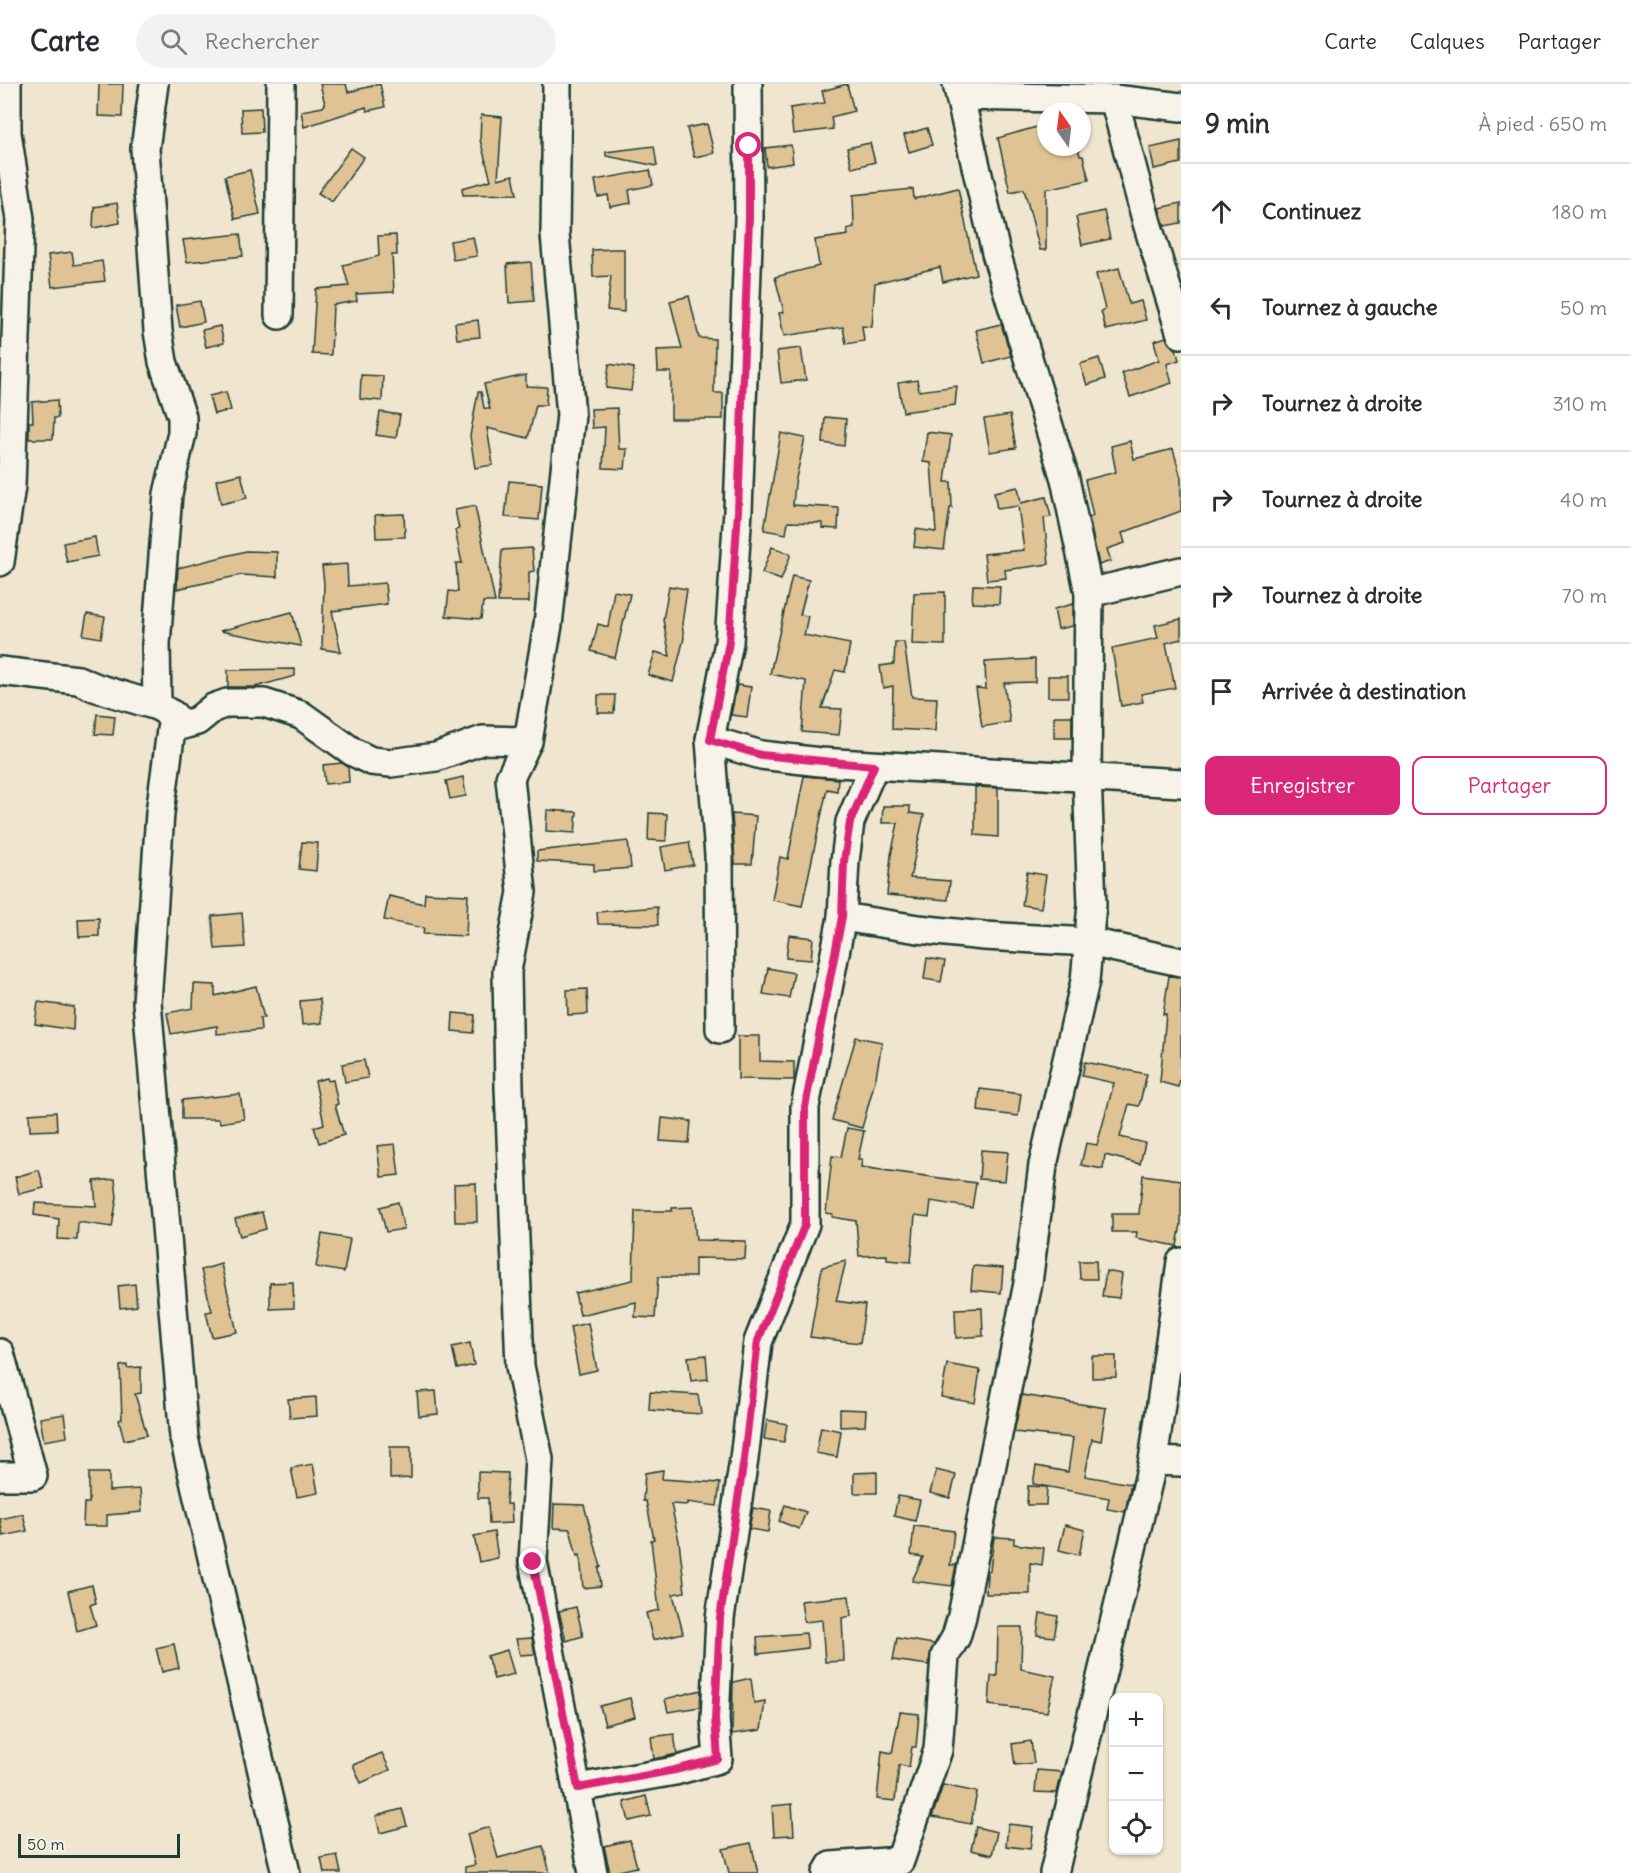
<!DOCTYPE html>
<html lang="fr">
<meta charset="utf-8">
<style>
body{margin:0;font-family:Delius,sans-serif;background:#f2f2f3;color:#2b2b33}
.controls{position:absolute;right:18px;bottom:18px;display:grid;overflow:hidden;border-radius:12px;box-shadow:0 2px 4px #0004}
.controls button{width:54px;height:54px;display:grid;place-items:center;padding:0;border:0;border-bottom:2px solid #e1e1e2;background:#fff;color:#2b2b33;font:30px sans-serif}
.compass{position:absolute;left:1037px;top:18px;width:54px;height:54px;border-radius:50%;background:#fff;box-shadow:0 2px 4px #0004;rotate:346deg}
.scale{position:absolute;left:18px;bottom:15px;width:162px;box-sizing:border-box;padding-left:6px;border:3px solid #1f3d34;border-top:0;font-size:16px;line-height:21px;white-space:nowrap;color:#1f3d34;-webkit-text-stroke:4px #f7f3e8;paint-order:stroke}
.stop{position:absolute;width:18px;height:18px;margin:-14px;border:4px solid #db2777;border-radius:50%;background:#fff}
.stop.end{background:#db2777;border-color:#fff;box-shadow:0 2px 6px #0008}
.list{margin:0;padding:0;list-style:none}
h2{display:flex;justify-content:space-between;align-items:center;height:78px;margin:0;padding:0 24px;font-size:26px}
h2 small{font-size:20px;font-weight:400;color:#7c7c81}
.list li{display:grid;grid-template-columns:39px 1fr auto;gap:18px;align-items:center;box-sizing:border-box;height:96px;padding:0 24px;border-top:2px solid #e1e1e2}
.list b{display:block;font-size:22px;white-space:nowrap}
.list em{font-size:20px;font-style:normal;color:#7c7c81}
.actions{display:flex;gap:12px;padding:18px 24px}
.actions a{flex:1;padding:14px 0;border:2px solid #db2777;border-radius:12px;text-align:center;font-size:21px;color:#db2777}
.actions .main{background:#db2777;color:#fff}
.icon{flex:none;width:33px;height:33px;fill:none;stroke:currentColor;stroke-width:2;stroke-linecap:round;stroke-linejoin:round}
.map{position:relative;flex:none;width:1181px;height:1789px;overflow:hidden}
header{display:flex;align-items:center;gap:36px;box-sizing:border-box;height:84px;padding:0 30px;background:#fff;border-bottom:2px solid #e1e1e2}
header strong{font-size:28px}
nav{display:flex;gap:33px;margin-inline-start:auto;font-size:21px}
.search{width:420px;height:54px;background:#f2f2f3;display:flex;align-items:center;gap:15px;box-sizing:border-box;padding:0 21px;border-radius:33px;color:#7c7c81;font-size:22px}
main{display:flex}
aside{flex:1;background:#fff}
.map>svg:first-child{display:block}
.building{fill:#e0c394;stroke:#1f3d34;stroke-width:1.5}
.lines{fill:none;stroke-linecap:round;stroke-linejoin:round}
.minor-casing{stroke:#1f3d34;stroke-width:32}
.minor{stroke:#f7f3e8;stroke-width:27}
.route{stroke:#db2777;stroke-width:8}
</style>
<header>
<strong>Carte</strong>
<div class="search"><svg class="icon" aria-label="search" viewBox="0 0 24 24"><circle cx="10" cy="10" r="6"/><path d="M15 15l6 6"/></svg>Rechercher</div>
<nav><a>Carte</a><a>Calques</a><a>Partager</a></nav>
</header>
<main>
<div class="map">
<svg width="1181" height="1789" viewBox="0 0 1181 1789">
<rect width="100%" height="100%" fill="#f0e5cf"/>
<filter id="ink" filterUnits="userSpaceOnUse"><feTurbulence type="fractalNoise" baseFrequency=".0167" numOctaves="2"/><feDisplacementMap in="SourceGraphic" scale="12" xChannelSelector="R" yChannelSelector="G"/><feConvolveMatrix kernelMatrix="1 2 1 2 8 2 1 2 1" color-interpolation-filters="sRGB"/></filter>
<g filter="url(#ink)">
<g class="building">
<path d="M99,0h24l-1,33 -24,-1z"/>
<path d="M320,0h26l2,8 32,-8 5,23 -18,4 -1,-4 -62,20 -3,-16 22,-4 2,-3z"/>
<path d="M847,0l7,27 -23,6 2,12 -40,5 -3,-26 35,-5 -3,-12z"/>
<path d="M261,24l1,24 -20,1 -1,-24z"/>
<path d="M481,31l21,2 -4,62 15,-4 4,19 -54,1 -1,-7 29,-8 -11,-40z"/>
<path d="M707,40l7,29 -20,4 -7,-29z"/>
<path d="M1040,42l6,21h32l2,9h3l6,24 -43,9v61h-6l-16,-61 -14,3 -12,-54z"/>
<path d="M927,44l5,17 -23,7 -5,-17z"/>
<path d="M1181,57v22l-27,6 -4,-21z"/>
<path d="M870,59l5,19 -23,6 -5,-20z"/>
<path d="M791,61l2,18 -26,4 -2,-19z"/>
<path d="M654,62l3,20 -51,-10v-4z"/>
<path d="M351,64l13,9 -32,45 -14,-9z"/>
<path d="M250,86l10,44 -25,5 -10,-43z"/>
<path d="M650,86l3,15 -24,5 2,13 -21,4 -2,-12 -10,2 -3,-17z"/>
<path d="M958,104l18,86 -33,8 -3,-15 -65,16 -3,44 -10,-1 2,15 -18,3 -3,-17 -59,9 -5,-23 5,-1 -9,-35 44,-11 -4,-26 33,-5 -1,-6 7,-2 -1,-32 60,-6 1,10z"/>
<path d="M117,119l3,20 -27,5 1,-21z"/>
<path d="M1181,119v20l-16,3 -6,-18z"/>
<path d="M1104,127l6,28 -28,6 -6,-28z"/>
<path d="M240,150l3,22 -56,6 -4,-22z"/>
<path d="M396,151l1,20h-5l2,37 -38,2 1,7 -24,4 -2,50 -19,-1 4,-65 33,-3 -6,-21 36,-9 -1,-20z"/>
<path d="M473,153l4,19 -24,4 -3,-19z"/>
<path d="M614,165h10v63l-17,-2 4,-34 -18,1 -1,-27z"/>
<path d="M72,168l2,13 28,-4 3,20 -53,6 -4,-32z"/>
<path d="M531,178l3,39 -25,2 -2,-39z"/>
<path d="M1119,184l10,36 12,-3 5,19 -40,10 -5,-19 4,-2 -9,-35z"/>
<path d="M689,212l10,42 16,1 -1,54h9v26h-52v-47h-13l-1,-22 25,-1 -12,-48z"/>
<path d="M200,217l4,21 -24,5 -4,-22z"/>
<path d="M478,236l2,17 -23,2 -2,-16z"/>
<path d="M1001,240l10,32 -27,7 -8,-33z"/>
<path d="M220,242l4,17 -18,4 -4,-17z"/>
<path d="M1166,253l10,12 3,11 -12,4 5,19 -42,14 -8,-24 37,-13 -5,-19z"/>
<path d="M801,264l5,32 -25,3 -4,-32z"/>
<path d="M1099,274l6,21 -18,6 -7,-21z"/>
<path d="M609,280l25,4 -3,23 -25,-3z"/>
<path d="M361,291l22,1 -1,25 -22,-2z"/>
<path d="M526,291v11l21,1 -1,18h-10l-8,33 -41,-10 6,37 -18,3 -5,-32 8,-44h3l3,16 6,1 -6,-25z"/>
<path d="M917,296l2,11 38,-5 -2,19 -52,7 -5,-29z"/>
<path d="M226,308l5,18 -17,4 -5,-18z"/>
<path d="M57,316l1,18h-4l-1,21h-24v-17h4l-1,-20z"/>
<path d="M617,324l2,41h8l-2,20 -22,-1 2,-41 -13,1 -1,-19z"/>
<path d="M380,328l20,3 -4,23 -20,-3z"/>
<path d="M1010,331l6,33 -26,4 -6,-33z"/>
<path d="M825,333l21,2 -2,27 -21,-3z"/>
<path d="M927,348l24,3 -6,47h6l1,26h-2l-6,42 -30,-3 2,-18 20,3 -5,-69 -8,-1z"/>
<path d="M781,349l24,5 -10,45 -2,22 46,3 -1,21 -16,-1v-5l-34,-1 -2,12 -22,-4z"/>
<path d="M1130,357l4,18 39,-10 8,29v33l-59,22 3,10 -18,6 4,12 -12,4 -10,-47 4,-2 -8,-36 31,-8 -5,-26z"/>
<path d="M241,390l6,24 -26,6 -5,-24z"/>
<path d="M509,397l33,3 -3,36 -34,-3z"/>
<path d="M1018,403l3,16 25,-6 5,20 -7,1 5,46 -44,6 1,8 -19,2 -3,-26 40,-4 -6,-44 -21,3 -3,-17z"/>
<path d="M475,422l20,96h-12l-2,17 -35,-3 3,-25 9,1 -2,-29h6l-7,-33 4,-1 -4,-19z"/>
<path d="M404,430l1,23 -29,1 -1,-23z"/>
<path d="M95,453l3,19 -31,6 -4,-19z"/>
<path d="M772,463l19,7 -10,26 -19,-7z"/>
<path d="M532,464l2,23 -5,1v30h-31l4,-52z"/>
<path d="M246,467l31,1v25l-36,-2 -64,14 1,-21z"/>
<path d="M347,480l1,22 37,-3 2,21 -55,7 9,41 -19,-3 2,-66 -2,-17z"/>
<path d="M792,492l17,4 -9,35 8,1 -4,19 46,9 -5,28 -10,-2 -13,38 20,1 -3,26 -37,-3 4,-51 -36,-7z"/>
<path d="M973,501l27,1 -1,18 -27,-1z"/>
<path d="M669,502l18,3 -5,35 2,14 -11,44 -25,-7 7,-23 15,4 -7,-36z"/>
<path d="M614,507l16,3 -15,64 -24,-7 7,-27 10,3z"/>
<path d="M945,508v53l-33,-1 2,-51z"/>
<path d="M1073,520v22l-15,3 -4,-20z"/>
<path d="M292,528l9,34 -81,-15z"/>
<path d="M87,530l18,3 -4,21 -18,-3z"/>
<path d="M1181,535v20l-15,4 9,45 -34,6 2,8 -22,4 -9,-58 46,-10 -3,-13z"/>
<path d="M895,558h9l8,55 25,1 -2,33 -43,-2 1,-43 -10,2 -3,-22 14,-2z"/>
<path d="M1035,575v23l-31,1 6,39 -28,5 -6,-39 10,1 -1,-27z"/>
<path d="M295,585v7l-40,11h-27v-17z"/>
<rect x="1048" y="592" width="20" height="21"/>
<path d="M737,601l14,2 -4,30 -16,-2z"/>
<path d="M598,611h17l-1,18h-16z"/>
<path d="M97,630l18,2 -2,19 -18,-1z"/>
<rect x="1054" y="632" width="18" height="22"/>
<path d="M342,679l6,4 1,15 -24,2 -2,-19z"/>
<path d="M804,692l34,3 -1,12 -10,-2 -25,117 -30,-6 8,-43 8,2z"/>
<path d="M463,693l3,19 -16,3 -4,-18z"/>
<path d="M975,703l23,1v49l-23,-2z"/>
<path d="M883,722h27v7l14,2 -14,63 40,3 -2,19 -61,-5 4,-40 7,-32h-16z"/>
<path d="M547,726l30,2 -2,21 -29,-2z"/>
<path d="M649,729l18,1 -1,27 -18,-1z"/>
<path d="M732,730l24,2 -4,48h-17z"/>
<path d="M628,757l3,27 -37,3v-7l-57,-3v-10z"/>
<path d="M302,758l16,1 -2,28 -17,-2z"/>
<path d="M689,758l4,23 -28,5 -4,-23z"/>
<path d="M1027,788l19,3 -5,33 -19,-3z"/>
<path d="M425,809l43,2 -2,41 -43,-2 1,-6 -40,-8 5,-24 35,8z"/>
<path d="M657,823l1,18 -60,-1 -1,-12z"/>
<path d="M242,829l3,34 -30,2 -3,-33z"/>
<path d="M99,834v18l-20,1 -1,-18z"/>
<path d="M789,851l24,3 -2,22 -25,-2z"/>
<path d="M927,874l18,3 -4,21 -17,-3z"/>
<path d="M768,884l26,5 -5,25 -26,-4z"/>
<path d="M1169,892l12,1v99l-3,11 -18,-5 6,-68h-3z"/>
<path d="M194,900l21,1v11l41,-10 8,32h-4l1,12 -44,4v-8l-46,8 -4,-21 26,-5z"/>
<path d="M587,905l1,25 -20,1 -1,-25z"/>
<path d="M320,915l2,24 -20,2 -2,-24z"/>
<path d="M38,918l36,5 -1,23 -38,-6z"/>
<path d="M453,929l22,2 -2,18 -21,-2z"/>
<path d="M738,952h22v25l34,1v18l-56,-1z"/>
<path d="M856,953l26,5 -6,35 -14,51 -30,-8z"/>
<path d="M364,976l4,18 -23,4 -3,-18z"/>
<path d="M1085,978l62,12 -8,32 -10,-2 -9,33 25,6 -5,21 -35,-9 -2,14 -22,-4 5,-22 11,2 17,-62 -32,-7z"/>
<path d="M327,994l1,3 5,-1 5,24 -3,1 9,30 -25,8 -5,-16 10,-3 -9,-43z"/>
<path d="M980,1005l41,5 -3,22 -40,-5z"/>
<path d="M240,1010l4,25 -24,4 -1,-4h-37v-19z"/>
<path d="M56,1028l1,18 -27,1 -1,-17z"/>
<path d="M662,1034l29,3 -2,22 -29,-2z"/>
<path d="M847,1044l17,3 -6,28h4l-1,8 115,16 -4,25 -41,-7 -2,16 -14,-2 -4,47 -24,-2v-5l-28,1 -3,-35 -24,-4 1,-3 -7,-1 6,-57 9,1z"/>
<path d="M395,1060l4,31 -18,2 -4,-31z"/>
<path d="M981,1066l27,2 -3,29 -26,-2z"/>
<path d="M39,1086l5,18 -25,6 -4,-17z"/>
<path d="M1143,1091l38,5v44l-4,22 -41,-8 1,-6h-25v-18h27z"/>
<path d="M115,1095l2,18 -5,30 -34,-5 -1,18 -19,-1 1,-20 -25,-4 1,-12 61,3 -2,-25z"/>
<path d="M476,1099l1,39h-22l-1,-38z"/>
<path d="M398,1118l6,27 -18,3 -6,-25z"/>
<path d="M693,1123l3,33 50,1 -1,18 -50,-1v19h-37l-3,41 -20,-1 1,-15 -56,13 -5,-22 58,-13 2,-69h37v-3z"/>
<path d="M262,1128l4,17 -26,7 -5,-17z"/>
<path d="M322,1150l28,5 -6,33 -28,-5z"/>
<path d="M846,1177l-10,40 29,4 -5,38 -50,-6 12,-70z"/>
<path d="M1079,1177h17l1,18h-17z"/>
<path d="M221,1180l16,68 -25,5 -6,-25 6,-1 -11,-41z"/>
<path d="M973,1182l30,2 -2,25 -30,-3z"/>
<path d="M1106,1187l16,3 -3,24 -17,-2z"/>
<path d="M293,1198l1,26 -24,1v-26z"/>
<path d="M135,1200l2,22 -17,2 -2,-22z"/>
<path d="M982,1224l1,28 -27,2 -1,-29z"/>
<path d="M588,1239l9,47 -18,4 -9,-47z"/>
<path d="M470,1259l4,22 -17,4 -5,-22z"/>
<path d="M706,1271l2,24 -17,2 -3,-24z"/>
<path d="M1092,1272h24v21l-24,1z"/>
<path d="M947,1280l33,6 -5,33 -34,-6z"/>
<path d="M127,1281v3l14,-1v26l-6,1 12,41 -23,5 -5,-20 3,-1 -2,-53z"/>
<path d="M436,1307l2,23 -19,2 -2,-24z"/>
<path d="M650,1308l48,3 3,19 -52,-4z"/>
<path d="M1022,1311l84,13 -5,33 -9,-2 -7,37 46,8 -6,28 -18,-3 2,-11 -76,-14 3,-18 32,6 5,-34 -59,-6z"/>
<path d="M316,1313l1,19 -27,2 -2,-19z"/>
<path d="M840,1325l26,1 -1,16 -25,1z"/>
<path d="M64,1330l3,23 -23,4 -4,-23z"/>
<path d="M767,1336l20,4 -3,18 -20,-3z"/>
<path d="M821,1343l20,4 -4,26 -21,-4z"/>
<path d="M390,1363h21v31l-21,1z"/>
<path d="M313,1380l5,29 -21,4 -6,-29z"/>
<path d="M663,1386l-1,9 58,4 -3,23 -30,-4v3l-16,-1 8,37 6,51 -12,2 10,39 -30,7 -7,-27 13,-3 -8,-70 3,-1 -8,-38h-3l2,-28z"/>
<path d="M936,1386l20,5 -6,23 -20,-5z"/>
<path d="M478,1388l30,1 -2,31h5l1,19 -23,1 -1,-26h-10z"/>
<path d="M877,1388v21h-23v-20z"/>
<path d="M89,1389h20v18l31,-2 2,23 -35,3v11h-24l1,-23h5z"/>
<path d="M1028,1402l19,1 -1,18h-19z"/>
<path d="M898,1412l22,4 -5,21 -21,-5z"/>
<path d="M554,1420l30,1 17,62 -2,1 2,18 -18,2 -3,-33 -3,1 -7,-27 -17,-1z"/>
<path d="M785,1421l21,7 -7,17 -20,-8z"/>
<path d="M753,1424l18,3 -3,21 -19,-3z"/>
<path d="M23,1430l4,17 -24,5 -3,-17z"/>
<path d="M1065,1441l20,5 -6,25 -20,-5z"/>
<path d="M914,1442l40,5 -4,34h6l-4,21 -40,-5 11,-24 -12,-2z"/>
<path d="M494,1448l4,26 -19,4 -5,-26z"/>
<path d="M994,1453l20,1v6l30,4 -2,17 -12,-2v31h-44l1,-22 3,-2z"/>
<path d="M92,1501l4,18 -6,2 6,20 -19,6 -9,-40z"/>
<path d="M849,1512l2,20 -9,2 2,43 -19,1 -3,-42 -18,2 -3,-21z"/>
<path d="M576,1523l7,29 -17,5 -7,-30z"/>
<path d="M1040,1529l18,3 -4,21 -17,-2z"/>
<path d="M998,1543h24l-1,42 34,7 -8,36 -58,-7 2,-29h6z"/>
<path d="M806,1549l2,15 -50,6 -1,-17z"/>
<path d="M532,1554l3,16 -15,1 -4,-16z"/>
<path d="M897,1554l37,6 -6,21 -35,-5z"/>
<path d="M174,1560l5,24 -17,4 -6,-24z"/>
<path d="M507,1566l7,24 -20,5 -7,-23z"/>
<path d="M751,1594l3,25 11,-2 -4,29 -29,4 1,-52z"/>
<path d="M701,1606l-1,17 -32,5 -3,-13z"/>
<path d="M630,1614l5,19 -30,8 -5,-19z"/>
<path d="M900,1628l19,2 -3,33h-4l-3,20 -10,-2 -4,36 -18,-2 5,-48 10,2z"/>
<path d="M674,1650l3,20 -23,5 -3,-22z"/>
<path d="M1031,1657l3,22 -19,2 -3,-21z"/>
<path d="M382,1669l8,17 -29,13 -8,-18z"/>
<path d="M1037,1686l25,2 -5,21 -22,-1z"/>
<path d="M943,1701l34,7 -6,32 -39,-7z"/>
<path d="M646,1712l5,20 -22,5 -5,-19z"/>
<path d="M792,1720l2,31 -20,1 -2,-30z"/>
<path d="M402,1725l5,17 -27,7 -4,-17z"/>
<path d="M1008,1740l25,3 -3,22 -24,-3z"/>
<path d="M489,1743l9,31 45,-12 7,27h-85v-6l10,-2 -8,-31z"/>
<path d="M976,1743l21,5 -5,23 -21,-5z"/>
<path d="M630,1756l7,27 -27,6 -6,-27z"/>
<path d="M751,1759l7,30h-29l-6,-24z"/>
<path d="M337,1771l4,18h-17l-3,-15z"/>
</g>
<g class="lines">
<defs>
<g id="minor">
<path d="M154,0l-9,65 13,182 5,31 19,55v16l-14,61 -12,150 1,62 16,9 -13,98 -13,189 37,436 102,435"/>
<path d="M557,0l-2,150 16,181 -23,210 -20,116 -18,37 12,114 -15,79 2,116 11,279 19,93 -6,102 60,312"/>
<path d="M962,12l152,3 67,8"/>
<path d="M1114,15l33,124 34,111"/>
<path d="M279,231l2,-231"/>
<path d="M0,478l11,-76 9,-267 -13,-86v-49"/>
<path d="M1089,509l92,-22"/>
<path d="M0,587l78,9 19,8 60,18"/>
<path d="M173,631l10,10 14,-4 16,-13 14,-5h37l37,12 52,37 18,9 20,2 45,-6 47,-17 45,1"/>
<path d="M710,656l51,15 59,7 361,21"/>
<path d="M842,833l76,12 66,7 105,6 92,20"/>
<path d="M720,945l-1,-174 -9,-115 19,-98 9,-131 11,-294 -1,-133"/>
<path d="M0,1269l33,123h-33"/>
<path d="M1153,1377l28,1"/>
<path d="M578,1704l97,-17 43,-12 -3,-40 5,-101 24,-159 14,-117 47,-118v-117l37,-190 3,-56 5,-39 24,-56"/>
<path d="M827,1789l4,-7 69,-5 38,-111 7,-94 11,-19 6,-21 66,-333 15,-118 42,-184 7,-77 -5,-128 2,-183 -24,-114 -69,-226 -39,-169"/>
<path d="M1054,1789l99,-412 28,-199"/>
</g>
</defs>
<use href="#minor" class="minor-casing"/>
<use href="#minor" class="minor"/>
</g>
</g>
<g class="lines" filter="url(#ink)">
<path class="route" d="M533,1478l45,226 97,-18 43,-11 -3,-40 5,-101 24,-159 14,-118 47,-117v-117l37,-190 2,-56 6,-39 24,-56 -113,-11 -51,-15 19,-98 9,-131 11,-294v-71"/>
</g>
</svg>
<div class="controls">
<button>+</button>
<button>−</button>
<button><svg class="icon" aria-label="locate" viewBox="0 0 24 24"><circle cx="12" cy="12" r="6"/><path d="M12 2v4M12 18v4M2 12h4M18 12h4"/></svg></button>
</div>
<svg class="compass" viewBox="-18 -18 36 36"><path d="M0-13l5 13h-10z" fill="#e53935"/><path d="M0 13l5-13h-10z" fill="#7c7c81"/></svg>
<div class="scale">50 m</div>
<div class="stop" style="left:749px;top:62px"></div>
<div class="stop end" style="left:533px;top:1478px"></div>
</div>
<aside>
<h2>9 min<small>À pied · 650 m</small></h2>
<ul class="list">
<li><svg class="icon" aria-label="ahead" viewBox="0 0 24 24"><path d="M12 20V5M6 11l6-6 6 6"/></svg><div><b>Continuez</b></div><em>180 m</em></li>
<li><svg class="icon" aria-label="left" viewBox="0 0 24 24"><path d="M17 20v-9H6M10 6l-5 5 5 5"/></svg><div><b>Tournez à gauche</b></div><em>50 m</em></li>
<li><svg class="icon" aria-label="right" viewBox="0 0 24 24"><path d="M7 20v-9h11M14 6l5 5-5 5"/></svg><div><b>Tournez à droite</b></div><em>310 m</em></li>
<li><svg class="icon" aria-label="right" viewBox="0 0 24 24"><path d="M7 20v-9h11M14 6l5 5-5 5"/></svg><div><b>Tournez à droite</b></div><em>40 m</em></li>
<li><svg class="icon" aria-label="right" viewBox="0 0 24 24"><path d="M7 20v-9h11M14 6l5 5-5 5"/></svg><div><b>Tournez à droite</b></div><em>70 m</em></li>
<li><svg class="icon" aria-label="arrive" viewBox="0 0 24 24"><path d="M6 21V4h12l-3 4 3 4H6"/></svg><div><b>Arrivée à destination</b></div></li>
</ul>
<div class="actions"><a class="main">Enregistrer</a><a>Partager</a></div>
</aside>
</main>
